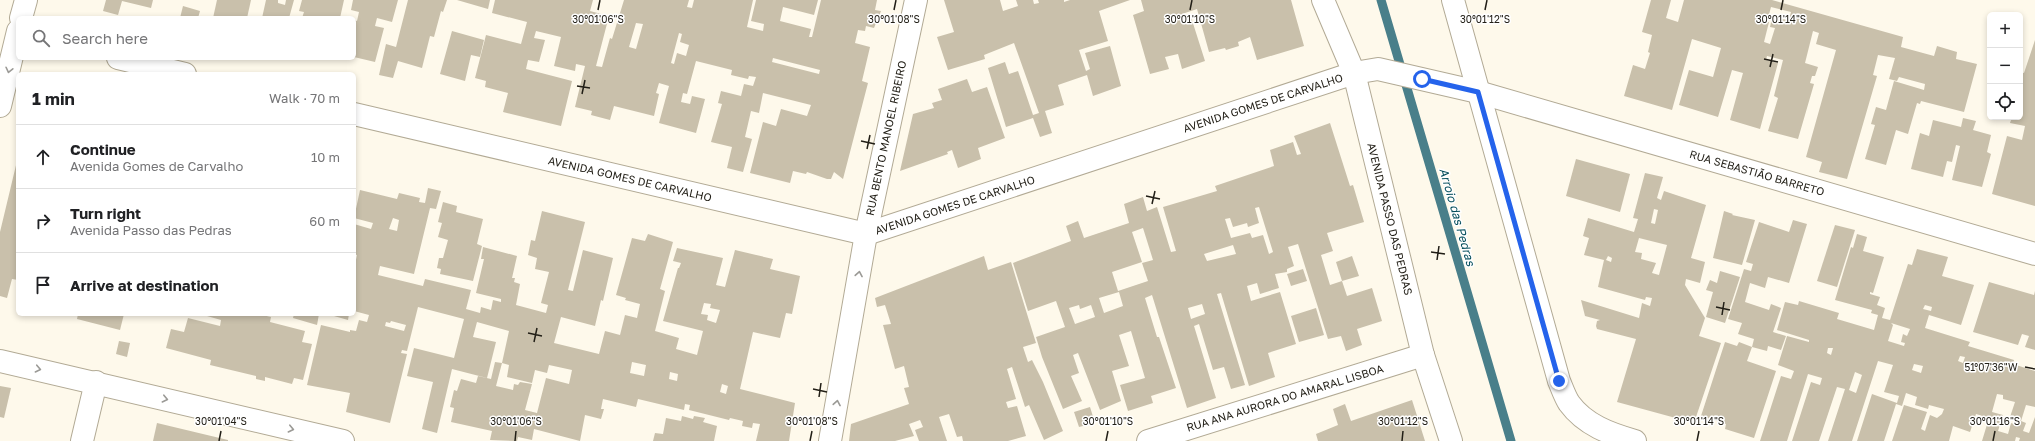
<!DOCTYPE html>
<meta charset="utf-8">
<style>
body{margin:0;font-family:"Golos Text",sans-serif;background:#f6f6f6;color:#202124}
.controls{position:absolute;right:12px;top:12px;display:grid;overflow:hidden;border-radius:6px;box-shadow:0 2px 6px #0003}
.controls button{width:36px;height:36px;display:grid;place-items:center;padding:0;border:0;border-bottom:1px solid #e0e0e0;background:#fff;color:#202124;font:20px sans-serif}
.stop{position:absolute;width:12px;height:12px;margin:-9px;border:3px solid #2563eb;border-radius:50%;background:#fff}
.stop.end{background:#2563eb;border-color:#fff;box-shadow:0 1px 4px #0008}
.list{margin:0;padding:0;list-style:none}
h2{display:flex;justify-content:space-between;align-items:center;height:52px;margin:0;padding:0 16px;font-size:17px}
h2 small{font-size:13px;font-weight:400;color:#757577}
.list li{display:grid;grid-template-columns:26px 1fr auto;gap:12px;align-items:center;box-sizing:border-box;height:64px;padding:0 16px;border-top:1px solid #e0e0e0}
.list b{display:block;font-size:15px;white-space:nowrap}
.list p{margin:0;font-size:13px;white-space:nowrap;color:#757577}
.list em{font-size:13px;font-style:normal;color:#757577}
.icon{flex:none;width:22px;height:22px;fill:none;stroke:currentColor;stroke-width:2;stroke-linecap:round;stroke-linejoin:round}
.map{position:relative;flex:none;width:2035px;height:441px;overflow:hidden}
.search{position:absolute;background:#fff;box-shadow:0 2px 6px #0003;left:16px;top:16px;width:340px;height:44px;display:flex;align-items:center;gap:10px;box-sizing:border-box;padding:0 14px;border-radius:6px;color:#757577;font-size:15px}
.panel{position:absolute;background:#fff;box-shadow:0 2px 6px #0003;left:16px;top:72px;width:340px;height:244px;border-radius:6px}
.map>svg:first-child{display:block}
.lines{fill:none;stroke-linecap:round;stroke-linejoin:round}
.stream{stroke:#497f8a;stroke-width:9}
.building{fill:#c9c0ab;fill-rule:evenodd}
.minor-casing{stroke:#b2aa95;stroke-width:24}
.minor{stroke:#fff;stroke-width:22}
.oneway{stroke:#9b9a96}
.route{stroke:#2563eb;stroke-width:5}
.ticks{fill:none;stroke:#211e16;stroke-width:1.5}
.labels{text-anchor:middle;stroke-width:3;stroke-linejoin:round;paint-order:stroke}
.street-label{font-size:11px;fill:#211e16;stroke:#fff}
.water-label{font-size:12px;font-style:italic;fill:#044d5b;stroke:#fff}
.ticks-label{font-size:10px;text-anchor:middle;fill:#211e16;stroke:#fff;stroke-width:3;stroke-linejoin:round;paint-order:stroke}
</style>
<div class="map">
<svg width="2035" height="441" viewBox="0 0 2035 441">
<rect width="100%" height="100%" fill="#fef9eb"/>
<g class="lines">
<path class="stream" d="M1381,0l130,441"/>
</g>
<g class="building">
<path d="M106,0h47l-2,8 -29,-7 -4,14 -15,-4z"/>
<path d="M217,0h34l-4,18h-34z"/>
<path d="M266,0h12v3l7,2 1,-5h8l-5,18h-27z"/>
<path d="M302,0h42l-4,18h-38l2,-6 -5,-1z"/>
<path d="M353,0h45l-6,22 -15,-4 -2,8 9,2 -9,34 -21,-5v-37l3,1 2,-9 -8,-2z"/>
<path d="M408,0h39l-4,12 -2,-1 -7,26 -4,-1 -8,32 -24,-7 -5,17 -14,-3 7,-31 10,3z"/>
<path d="M457,0h33l-2,9z"/>
<path d="M495,0h98l-3,11 19,5 -13,50 6,1 8,-29 2,1 12,-39h65l-2,7 5,1 2,-8h59l-6,27 16,4 1,-7 -13,-3 5,-21h62l-4,15 -31,-8 -3,14 31,8 -2,8h3l9,-37h56l-2,10 6,1 -7,17 -8,-2 -1,5 -7,-1 -3,13 15,4 -8,34 6,2 -25,96 -9,-7 -3,7h-4l-20,-7 -1,2 -13,-3 -3,12 -40,-10 13,-51 13,4 5,-17 26,7 4,-11 -48,-12 -4,20 -8,-2 -6,26 7,2 -9,33 -16,-4 5,-21 -21,-5 11,-38 -4,-1 3,-12 20,5 3,-12 9,2 3,-9 -7,-1 -1,3 -17,-4 1,-5 -36,-9 -9,33 -4,-1 -2,9 9,2 2,-8 13,3 -9,34 -37,-10 10,-37 -10,-3 -3,10 3,1 -5,22 -40,-10 -4,14 -19,-5 1,-4 -17,-4 10,-41 -9,-2 -1,7 -21,-5 7,-29 -25,-6 -2,7 11,2 -6,22 -11,-2 -2,9 46,12 -11,45 -58,-14 5,-19 -23,-6 1,-6 -11,-3 11,-43 35,9 6,-22 -35,-9zM636,23l7,1 -7,25 -7,-2zM679,33l3,1 -2,8 9,3 -3,11 -9,-3 -3,11 -3,-1zM773,58l47,12 -1,4 -47,-12z"/>
<path d="M944,0h56l3,11 15,-5 -2,-6h17l1,4 5,-1 -1,-3h26v2l6,-2h60l-31,11 9,30 -29,9 7,21 4,-2 -5,-16 25,-7 11,40 -28,10 -6,-21 -29,10 6,20 -19,6 7,22 -12,4 -7,-19 -27,9 -18,-59 17,-6 4,12 9,-3 15,44 6,-2 -25,-70 -30,12 1,4 -37,11 -11,-33 17,-5z"/>
<path d="M1141,0h150l13,46 -47,14 -7,-23 -12,5 1,4 -13,4 -1,-2 -16,4 -12,-43 -15,5 1,5 8,-2 14,44 -23,8 -4,-15 -13,3 4,12 -19,5 -17,-59 11,-4z"/>
<path d="M1651,0h20l-5,18 12,4 6,-22h88l131,37 -2,10 33,9 3,-10 20,6 -1,7 21,5 -13,48 -43,-11 -1,3 -3,-1 -9,31 -12,-4 -10,35 -21,-6 10,-34 -4,-1 5,-17 10,3 8,-29 30,9 1,-6 -26,-7 -2,4 -8,-2 6,-21 -17,-3 -5,20 4,1 -30,103 -28,-7 3,-10 -16,-5 30,-107 -20,-6 3,-11 -6,-2 -8,32 13,4 -3,9h-3l-2,7 4,1 -16,55 -30,-8 10,-33 -4,-2 9,-36 -16,-4 -1,4 12,3 -18,66 -30,-9 13,-47 -11,-3 -14,47 -39,-12 10,-35 24,7 8,-29 -29,-9 -20,71 -48,-14 9,-31 12,4 5,-16 -2,-1 4,-17 -10,-3zM1771,7l20,5 -2,8 -17,-2 -2,9 5,1 -5,16 -6,-2 5,-20h-2z"/>
<path d="M183,6l17,5 -2,7h-18z"/>
<path d="M452,31l32,9 -4,17 -9,-2 -6,26 -25,-7z"/>
<path d="M2035,40v166l-43,-12 15,-58 15,4 3,-14 -15,-3 2,-6h8v-45l4,1z"/>
<path d="M967,79l5,13 15,-5 18,51 -27,10 3,11 -23,9 -6,-18 -5,2 1,2 -48,17 13,-57 21,-6 -2,-5 10,-3 -4,-11z"/>
<path d="M1963,118l13,3 -3,9 18,5 -4,17 4,2 -9,33 -30,-7 8,-34 -4,-1 -4,17 -5,-1 -4,16 -32,-8 9,-36 9,3 4,-16 28,7z"/>
<path d="M1330,123l20,63 3,-1 11,37 -37,11 6,18 -12,4 9,30 12,-4 -6,-19 16,-6 7,20 -17,5 5,15 25,-8 10,33 -25,8 5,16 -16,6 -5,-15 -13,3 -30,-95 -10,3 6,19 -7,3v3l-12,2 4,14 -19,6 -3,-11 -10,3 4,15 29,-9 16,52 -28,9 7,24 -26,9 -28,-93 -4,1 28,91 -14,4 -7,-22 -11,3 -14,-46 -5,2 22,72 -29,10 -35,-113 -7,3 12,39h2l17,51 -25,8 2,7 -25,8 -8,-26 25,-7 -14,-47 -12,4 10,31 -17,5 9,30 -21,9 -22,-57 -5,2 6,18 -8,3 11,25 -19,8 -21,-52 -6,-20 29,-10 -9,-26 -28,10 -15,-48 58,-22 -5,-15 12,-5 6,17 45,-15 -5,-19 19,-7 4,14 10,-4 14,45 5,-1 -13,-44 54,-16 -2,-5 59,-20 -4,-16 23,-8 4,13 4,-1 -7,-18zM1259,207l14,45 -4,2 -6,-19 -11,3 -2,-5 -19,5 -6,-19 5,-1 3,9 14,-4 1,4 11,-4 -4,-15zM1143,228l10,32 -11,3 6,18 -30,10 -6,-19 30,-10 -10,-30zM1233,245l3,9 -29,7 -3,-7zM1119,292l4,14 -19,7 -5,-15zM1202,304l3,10 -14,5 -3,-11zM1079,305l1,4 11,-4 4,12 -20,7 -6,-16z"/>
<path d="M1576,159l54,15 -10,38 -54,-16z"/>
<path d="M17,161l1,119 -6,-1 -5,19 -7,-2v-64z"/>
<path d="M1645,173l18,4 -6,21 4,2 3,-9 42,14 -15,53 14,4 -5,21 -14,-4 -1,6 20,33 -6,18 22,7 -27,80 -77,-21 19,-63 -39,-10 -1,-3 1,-5 3,-1 -15,-4 -4,-16 58,18 3,-15 8,3 2,-8 -6,-1 -1,3 -47,-13 6,-27 -20,-5 5,-17 -6,-2 5,-18 46,14 4,-13 -5,-1zM1654,209l4,1 -3,14 -4,-1zM1639,238l28,7 -8,30 -7,-2 4,-10 -15,-4 1,-6 -7,-1zM1608,256l4,2 -1,4 -5,-2z"/>
<path d="M428,188l13,3 -5,18 -6,-1 -16,66 -34,-8 -2,9 45,11 2,-7 46,11 -5,19 14,4 1,-6 10,3 2,-10 8,2v-3l-25,-6 8,-34h-3l2,-12 34,9 -5,22h3l-1,4 6,2 -4,21 30,8 2,-8 -7,-2 8,-31 -14,-3 2,-11 -9,-3 3,-15 4,1 7,-30 43,11 -17,68 5,1 10,-41 30,8 -10,43 -2,-1 -6,26 -34,-9 -7,26 45,11 6,-23 15,4 5,-20 12,3 3,-14 -15,-4 1,-2 -10,-3 16,-57 13,3 3,-7 25,8 -13,47 5,2 -10,40 24,7 -3,11 21,6 6,-24 -40,-10 15,-53h1l2,-5 -8,-2 4,-13 46,10 -7,27 9,2 10,-37 38,9 -3,10 30,7 -8,38 -6,-1 -6,25 -27,-6 -13,57 55,14 -6,38h-33l4,-17 -7,-1 -1,5 -10,-2 1,-5 -13,-3 -1,2 -40,-10 1,-5 -5,-1 -1,6 -46,-11 -2,8 -33,-8 -2,10h3l-3,10 -16,-4 -5,26 -46,-12 -2,11 -14,-3 -1,4 -27,-1 2,-9 -41,-9 3,-14 -4,-1 4,-17 3,1 4,-12 15,4 2,-7 13,3 4,-17 7,1 -6,23 17,4 1,-6 4,1 2,-3 12,2 -7,26 12,3 9,-35 23,6 3,-14 -23,-5 -2,8 -12,-3 -3,13 -25,-6 2,-12 -7,-2 7,-32 -32,-9 -4,15 23,5 -9,36 -35,-9 -15,64 -15,-4 11,-47 -26,-6 7,-28 40,10 10,-39 -46,-12 -11,44 -5,-1 -1,3 6,1 -17,69 -44,-11 4,-19 -43,-8 14,-60 29,7v-2l6,1 3,-11 8,2 2,-7 -15,-4v-42l3,-14 -3,-1v-30l17,5 2,-6 -19,-5 6,-28 37,9 2,-6 21,5 -1,4 6,1zM393,218l6,2 -2,11 -8,-2zM704,303l7,1 -1,4 10,2 -4,13 -9,-3 1,-5 -7,-1zM391,321l15,4 -2,6 -19,-5 1,-4 4,1zM632,362l14,3 -2,11 -14,-3zM670,372l8,2 -1,7 -8,-2zM722,384l6,2 -2,8 -6,-2z"/>
<path d="M443,202l14,4 -1,6 27,7 -6,25 5,2 -9,35 -33,-7 1,-5 -4,-1 2,-10h4l5,-18 -10,-3 4,-14 -4,-1z"/>
<path d="M1724,211l9,3 -1,1 23,5 -13,45 -29,-7z"/>
<path d="M1793,220l14,4 -18,59 -21,-6 -3,11 -15,-5 -5,19 24,8 2,-6 10,4 -8,24 13,4 -5,14 -13,-4 -1,5 -15,-4 2,-8 -16,-5 4,-11 -14,-4 16,-50 7,2 2,-7 -7,-2 13,-40 30,10z"/>
<path d="M1835,225l20,5 -18,57 -20,-6z"/>
<path d="M1857,234l10,3 -4,14 21,6 -11,36 -3,-1v2l10,3 -3,8 8,3 -3,10 8,2 18,-56 4,1 5,-16 31,8 -6,19 32,9 -13,40 -32,-10 -4,13 45,14 -2,4 46,14 -1,4 22,7v36l-9,-2 -5,16 5,2 -3,8 6,2 6,-16v24h-16l1,-3 -4,-1 -1,4h-33l7,-23 -13,-4 -6,18 -17,-6 -4,15h-57l12,-36 23,7 -6,17 4,2 5,-16 7,3 5,-4 2,-5 -15,-4 -1,4 -13,-4 2,-8 -11,-4 -4,13 -6,-2 -12,37h-27l15,-47 25,9 2,-7 -15,-4 9,-27 -15,-4 -26,80h-24l17,-52 -8,-2 -18,54h-27l19,-59 9,3 2,-7 -14,-4 -21,67h-27l21,-65 10,3 3,-8 -16,-6 9,-29 22,6v-2l-32,-10 8,-28 13,3 1,-4 40,12 -2,6 37,11 4,-15 -7,-2 1,-3 -37,-10 16,-53 2,1zM1925,305l7,2 -1,4 -8,-2zM1891,323l19,6 -3,7 -4,-2 -2,8 4,1 -1,3 -16,-5 5,-16zM1828,348h5l-2,7 -4,-2zM1960,356l5,1 -2,6 -5,-2zM1914,364l9,2 -2,7 -9,-3zM1855,372l7,3 -6,18 -7,-3zM1997,394l6,1v4l12,3 -5,15 11,4 -2,5 -8,-3 -3,11 -10,-3 5,-16 -11,-3z"/>
<path d="M984,256l4,14 23,-8 25,81 -13,4 5,15 4,-2 11,22 20,49 -19,9 -15,-35 -4,2 -13,-40 -5,2 9,30 -10,3 2,6 9,-2 9,30 -18,5h-45l-1,-5 -5,1 -8,-23 -10,3 8,24h-28l-4,-11 8,-3 -3,-7 -11,4 5,12 -19,5h-46l2,-17 58,-20 -5,-16 5,-1 -5,-21 -9,3 -12,-44 8,-1 -6,-19 -8,2 -2,-9z"/>
<path d="M1303,269l4,12 -16,5 -4,-12z"/>
<path d="M1720,271l20,6 -15,46 -19,-6 7,-25 -7,-2 4,-10 7,3z"/>
<path d="M1989,282l45,13 1,-4v59l-10,-3 4,-11 -7,-2 -4,11 -45,-13z"/>
<path d="M1316,308l8,27 -25,7 -8,-26z"/>
<path d="M78,314h46l-4,16 -43,-11z"/>
<path d="M200,314h58l13,3 -1,5 35,9 -3,11 10,2 -9,36 -9,-2 -2,6 -27,-7v4l-9,-2v-3l-46,-11 1,-5 -45,-12 5,-19 13,3 4,-14 32,8 1,-6z"/>
<path d="M294,314h25l-2,11 -24,-7z"/>
<path d="M334,314h15l-1,6 -14,-4z"/>
<path d="M119,341l11,2 -3,14 -11,-3z"/>
<path d="M1725,342l12,4 2,-4 13,5 -5,14 29,10 -22,67 -29,-9 1,-5 -25,-8z"/>
<path d="M0,386l11,2 -7,30 -4,-1z"/>
<path d="M1412,400l13,41h-107l-2,-7 22,-9 -5,-16 12,-5 6,17z"/>
<path d="M1090,407l5,16 -16,4 -5,-15z"/>
<path d="M682,416l11,3 1,-3 11,2 -2,4 14,4 -3,15h-61l2,-8 8,1 3,-16 15,3z"/>
<path d="M157,423l71,17v1h-75z"/>
</g>
<g class="lines">
<defs>
<g id="minor">
<path d="M1323,0l31,73 69,282 28,86"/>
<path d="M1453,0l106,381c3,7 6,16 10,22 16,22 41,31 66,38"/>
<path d="M21,18l5,-18"/>
<path d="M118,58l67,16"/>
<path d="M0,106l18,-75"/>
<path d="M354,114l512,120 488,-161 24,-4 100,23 557,162"/>
<path d="M0,361l343,80"/>
<path d="M82,441l14,-59"/>
<path d="M830,441l36,-207 50,-234"/>
<path d="M1148,441l275,-86"/>
</g>
</defs>
<use href="#minor" class="minor-casing"/>
<use href="#minor" class="minor"/>
</g>
<defs><path id="oneway-chevron" d="M-2-3.5L2.5 0L-2 3.5" fill="none" stroke-width="1.6" stroke-linecap="round" stroke-linejoin="round"/></defs>
<g class="oneway">
<use href="#oneway-chevron" transform="translate(9 70) rotate(103)"/>
<use href="#oneway-chevron" transform="translate(859 274) rotate(-80)"/>
<use href="#oneway-chevron" transform="translate(38 369) rotate(12)"/>
<use href="#oneway-chevron" transform="translate(165 399) rotate(13)"/>
<use href="#oneway-chevron" transform="translate(837 403) rotate(-80)"/>
<use href="#oneway-chevron" transform="translate(291 429) rotate(13)"/>
</g>
<g class="lines">
<path class="route" d="M1422,79l56,13 81,289"/>
</g>
<path class="ticks" d="M598,10l2,-10M894,10l2,-10M1190,10l2,-10M1485,10l2,-10M1781,10l2,-10M1764,59l14,3M1770,67l3,-13M577,86l13,2M582,94l3,-14M861,141l14,3M867,149l3,-14M1146,196l14,3M1152,204l3,-13M1431,252l14,2M1437,260l2,-14M1716,307l14,3M1722,315l2,-13M528,333l14,3M534,342l3,-14M2025,367l10,2M813,389l14,3M819,397l2,-14M219,441l2,-10M515,441l1,-10M810,441l2,-10M1106,441l2,-10M1402,441l1,-10M1697,441l2,-10M1993,441l2,-10"/>
<g class="labels">
<g class="street-label">
<text transform="translate(1263 103) rotate(-18)" y="4">AVENIDA GOMES DE CARVALHO</text>
<text transform="translate(886 138) rotate(-78)" y="4">RUA BENTO MANOEL RIBEIRO</text>
<text transform="translate(1757 173) rotate(16)" y="4">RUA SEBASTIÃO BARRETO</text>
<text transform="translate(630 179) rotate(13)" y="4">AVENIDA GOMES DE CARVALHO</text>
<text transform="translate(955 205) rotate(-18)" y="4">AVENIDA GOMES DE CARVALHO</text>
<text transform="translate(1390 219) rotate(76)" y="4">AVENIDA PASSO DAS PEDRAS</text>
<text transform="translate(1285 398) rotate(-17)" y="4">RUA ANA AURORA DO AMARAL LISBOA</text>
</g>
<g class="water-label">
<text transform="translate(1457 217) rotate(74)" y="4">Arroio das Pedras</text>
</g>
</g>
<g class="ticks-label">
<text x="598" y="23">30°01'06"S</text>
<text x="894" y="23">30°01'08"S</text>
<text x="1190" y="23">30°01'10"S</text>
<text x="1485" y="23">30°01'12"S</text>
<text x="1781" y="23">30°01'14"S</text>
<text x="1991" y="371">51°07'36"W</text>
<text x="221" y="425">30°01'04"S</text>
<text x="516" y="425">30°01'06"S</text>
<text x="812" y="425">30°01'08"S</text>
<text x="1108" y="425">30°01'10"S</text>
<text x="1403" y="425">30°01'12"S</text>
<text x="1699" y="425">30°01'14"S</text>
<text x="1995" y="425">30°01'16"S</text>
</g>
</svg>
<div class="controls">
<button>+</button>
<button>−</button>
<button><svg class="icon" aria-label="locate" viewBox="0 0 24 24"><circle cx="12" cy="12" r="6"/><path d="M12 2v4M12 18v4M2 12h4M18 12h4"/></svg></button>
</div>
<div class="stop" style="left:1422px;top:79px"></div>
<div class="stop end" style="left:1559px;top:381px"></div>
<div class="search"><svg class="icon" aria-label="search" viewBox="0 0 24 24"><circle cx="10" cy="10" r="6"/><path d="M15 15l6 6"/></svg>Search here</div>
<section class="panel">
<h2>1 min<small>Walk · 70 m</small></h2>
<ul class="list">
<li><svg class="icon" aria-label="ahead" viewBox="0 0 24 24"><path d="M12 20V5M6 11l6-6 6 6"/></svg><div><b>Continue</b><p>Avenida Gomes de Carvalho</p></div><em>10 m</em></li>
<li><svg class="icon" aria-label="right" viewBox="0 0 24 24"><path d="M7 20v-9h11M14 6l5 5-5 5"/></svg><div><b>Turn right</b><p>Avenida Passo das Pedras</p></div><em>60 m</em></li>
<li><svg class="icon" aria-label="arrive" viewBox="0 0 24 24"><path d="M6 21V4h12l-3 4 3 4H6"/></svg><div><b>Arrive at destination</b></div></li>
</ul>
</section>
</div>
